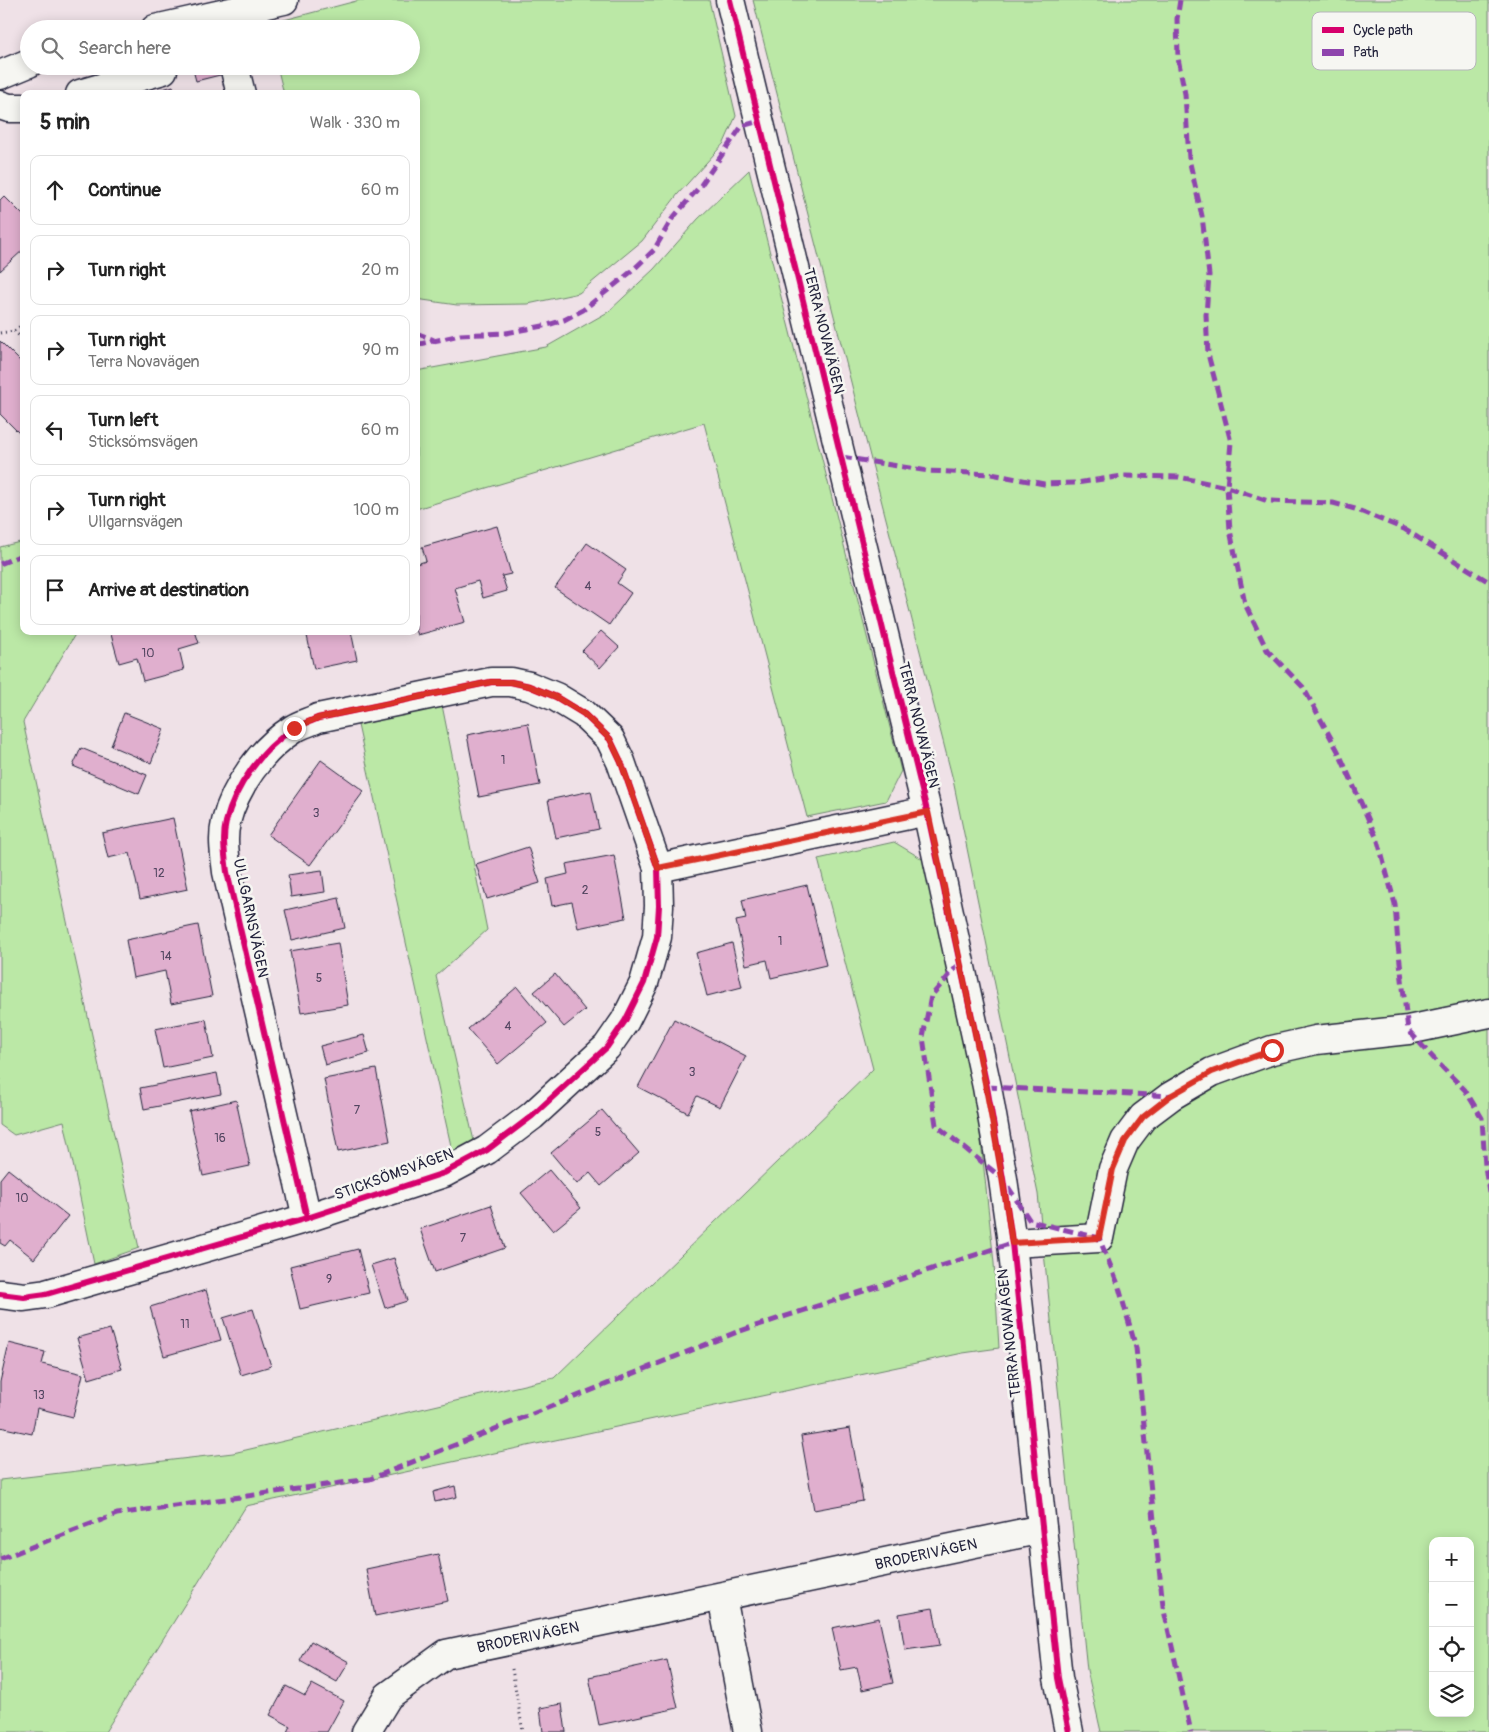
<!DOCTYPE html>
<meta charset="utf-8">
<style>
body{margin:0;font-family:Pangolin,sans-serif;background:#f2f2f2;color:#222}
.controls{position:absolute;right:15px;bottom:15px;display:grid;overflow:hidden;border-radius:10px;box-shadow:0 2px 12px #0003}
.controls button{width:45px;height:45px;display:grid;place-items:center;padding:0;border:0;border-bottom:1px solid #e0e0e0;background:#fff;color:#222;font:25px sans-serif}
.stop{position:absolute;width:15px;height:15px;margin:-11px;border:4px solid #d93025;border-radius:50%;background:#fff}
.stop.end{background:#d93025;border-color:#fff;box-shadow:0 1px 5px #0008}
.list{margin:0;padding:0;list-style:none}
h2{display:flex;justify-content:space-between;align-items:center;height:65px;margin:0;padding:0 20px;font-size:21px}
h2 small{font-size:16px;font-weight:400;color:#767676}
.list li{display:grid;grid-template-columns:32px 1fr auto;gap:15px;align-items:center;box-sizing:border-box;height:70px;margin:0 10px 10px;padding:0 10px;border:1px solid #e0e0e0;border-radius:10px}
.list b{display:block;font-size:19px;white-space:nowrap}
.list p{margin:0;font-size:16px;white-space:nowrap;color:#767676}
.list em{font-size:16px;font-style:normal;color:#767676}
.icon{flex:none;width:28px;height:28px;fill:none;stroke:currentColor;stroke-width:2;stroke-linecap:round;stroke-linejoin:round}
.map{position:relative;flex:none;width:1489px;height:1732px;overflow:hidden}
.search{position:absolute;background:#fff;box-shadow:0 2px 12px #0003;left:20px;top:20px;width:400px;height:55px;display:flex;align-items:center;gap:12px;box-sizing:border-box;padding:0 18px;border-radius:28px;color:#767676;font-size:19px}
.panel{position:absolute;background:#fff;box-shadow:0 2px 12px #0003;left:20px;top:90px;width:400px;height:545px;border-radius:10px}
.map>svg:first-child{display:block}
.green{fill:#bbe8a6;stroke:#6e8570;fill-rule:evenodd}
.building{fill:#e0afce;stroke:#22223b}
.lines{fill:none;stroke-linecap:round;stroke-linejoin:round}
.minor-casing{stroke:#22223b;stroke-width:31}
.path{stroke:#22223b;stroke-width:3;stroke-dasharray:1 4;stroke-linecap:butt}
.minor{stroke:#f6f6f2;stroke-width:28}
.quiet{stroke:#8e44ad;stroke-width:5;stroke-dasharray:10 5;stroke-linecap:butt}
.cycleway-casing{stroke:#f6f6f2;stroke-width:9}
.cycleway{stroke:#d6006c;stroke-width:6}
.route{stroke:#d93025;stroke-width:6}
.labels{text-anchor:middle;stroke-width:5;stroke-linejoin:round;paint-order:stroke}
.number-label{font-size:12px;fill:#524560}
.street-label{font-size:15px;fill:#22223b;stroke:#f6f6f2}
.key{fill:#f6f6f2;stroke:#b6b6bb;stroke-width:1}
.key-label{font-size:14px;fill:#22223b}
</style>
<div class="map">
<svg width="1489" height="1732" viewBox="0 0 1489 1732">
<rect width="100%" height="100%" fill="#efe1e7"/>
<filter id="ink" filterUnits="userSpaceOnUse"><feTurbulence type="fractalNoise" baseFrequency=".02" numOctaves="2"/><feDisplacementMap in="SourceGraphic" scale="10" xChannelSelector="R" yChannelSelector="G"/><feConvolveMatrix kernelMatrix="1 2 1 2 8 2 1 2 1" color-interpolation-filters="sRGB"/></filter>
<g filter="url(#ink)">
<g class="green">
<path d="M360,0h349l27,116 -12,27 -46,51 -36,47 -63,52 -51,11 -71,1 -41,-6v-205h-132l-7,-28h134v-37h-142v-5z"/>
<path d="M753,0h736v1732h-388l-14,-62 -49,-476 -85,-414zM1433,1541h37v172h-37z"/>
<path d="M749,170l152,601 -15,30 -79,16 -103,-394 -288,86v-138l130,-24 62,-35 46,-43 44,-50z"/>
<path d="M24,541v90h53l-54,91 116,526 -45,16 -30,-143 -50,14 -14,-10v-578z"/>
<path d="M442,705l45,225 -51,46 38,165 -21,14 -95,-430z"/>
<path d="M894,842l30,18 53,244 17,159 5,85 -36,5 -717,153 -141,226h-105v-252l233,-27 321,-75 319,-309 -55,-210z"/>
</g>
<g class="building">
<path d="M192,66h25l3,9 -24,6z"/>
<path d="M173,86l2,8h-30z"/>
<path d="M4,196l20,20v33l-24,22v-71z"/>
<path d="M0,341l24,24v73l-24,-24z"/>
<path d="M497,526l14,48 -9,2 5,15 -24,7 -5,-17 -23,7 10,34 -47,13 -2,-5v-66l10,-3 -4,-14z"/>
<path d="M587,543l39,27 -9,13 14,10 -22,32 -54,-37z"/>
<path d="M110,631h85l4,12 -20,6 5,21 -41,11 -6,-23 -18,5z"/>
<path d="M306,631h45l6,29 -43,9z"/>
<path d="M601,631l18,16 -19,21 -18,-17z"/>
<path d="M124,713l40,16 -13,34 -40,-17z"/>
<path d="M528,723l12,62 -61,12 -12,-62z"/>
<path d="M81,748l66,27 -8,19 -66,-28z"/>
<path d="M321,760l43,31 -54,74 -42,-30z"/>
<path d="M591,791l8,38 -43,9 -8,-38z"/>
<path d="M173,818l15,71 -48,10 -10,-46 -22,5 -6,-25z"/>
<path d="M528,847l12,36 -53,16 -11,-35z"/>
<path d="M614,855l12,63 -48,10 -6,-26 -20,4 -5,-27 21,-5 -2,-10z"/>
<path d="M322,870l3,22 -34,5 -3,-22z"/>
<path d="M807,885l19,80 -55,13 -4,-18 -21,5 -10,-44 10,-2 -4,-19z"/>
<path d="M339,898l6,30 -53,12 -7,-30z"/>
<path d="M198,925l14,71 -41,8 -6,-33 -32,7 -7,-38z"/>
<path d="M338,943l10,62 -47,8 -11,-62z"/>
<path d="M732,943l10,44 -35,9 -11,-43z"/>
<path d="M555,974l30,36 -21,17 -30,-35z"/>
<path d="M517,987l30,36 -49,41 -30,-35z"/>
<path d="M206,1019l7,39 -50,10 -8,-39z"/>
<path d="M674,1019l72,37 -26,51 -23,-11 -9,17 -50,-26z"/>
<path d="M364,1035l5,18 -44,12 -5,-19z"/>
<path d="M376,1069l14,72 -52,11 -14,-73z"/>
<path d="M217,1073l4,21 -77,15 -4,-21z"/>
<path d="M236,1100l14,66 -47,10 -14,-65z"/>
<path d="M602,1110l37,43 -38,33 -11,-13 -13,11 -26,-31z"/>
<path d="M8,1169l60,47 -34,43 -24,-19 -5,6 -5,-3v-64z"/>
<path d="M549,1170l32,38 -28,23 -32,-38z"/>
<path d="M491,1205l14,43 -70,24 -15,-43z"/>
<path d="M358,1249l11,44 -69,16 -10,-43z"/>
<path d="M394,1258l13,43 -22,7 -14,-43z"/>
<path d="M206,1290l15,50 -57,16 -14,-49z"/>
<path d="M253,1309l18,57 -30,9 -18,-57z"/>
<path d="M110,1329l12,40 -33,10 -12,-41z"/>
<path d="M9,1343l36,9 -3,12 41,10 -10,43 -36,-9 -5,26 -32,-7v-45z"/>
<path d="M850,1428l13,73 -49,9 -13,-74z"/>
<path d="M455,1486l2,11 -22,5 -2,-10z"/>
<path d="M438,1554l10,47 -73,15 -9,-47z"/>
<path d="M933,1608l7,37 -35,5 -6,-36z"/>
<path d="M879,1618l14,65 -31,7 -5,-23 -16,3 -9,-42z"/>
<path d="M311,1641l38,21 -12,20 -37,-21z"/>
<path d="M667,1660l11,48 -79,17 -10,-48z"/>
<path d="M312,1684l32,17 -17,31h-40l3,-6 -20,-11 16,-29 19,10z"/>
<path d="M562,1704l4,28h-23l-3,-24z"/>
</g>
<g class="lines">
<defs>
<g id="minor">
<path d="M730,0l197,811 60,276 16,92 9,64 46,435 11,54"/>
<path d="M155,29l129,-29"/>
<path d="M234,66l7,28"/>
<path d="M0,75l29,-12"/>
<path d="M80,94l83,-24 -1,-4"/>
<path d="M0,105l9,3h15"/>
<path d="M658,868l269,-57"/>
<path d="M1012,1243l87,-5 14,-69 12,-28 18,-24 28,-21 41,-24 60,-22 44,-10 92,-10 81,-17"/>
<path d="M0,1294l24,3 22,-3 261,-76 137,-45 43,-23 45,-34 75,-69 18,-26 19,-38 13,-46 2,-31 -1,-38 -37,-106 -11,-23 -26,-25 -28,-17 -27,-11 -18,-4h-20l-173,36c-8,4 -17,6 -25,11 -31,20 -58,57 -67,93 -4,16 -1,33 1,50l80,346"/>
<path d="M722,1597l26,135"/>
<path d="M366,1732l22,-36 58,-42 596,-125"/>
</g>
</defs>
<use href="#minor" class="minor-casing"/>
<g class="path">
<path d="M14,331l10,9"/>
<path d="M0,333l14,-2 10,-8"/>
<path d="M512,1669l11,63"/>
</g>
<use href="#minor" class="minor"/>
<g class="quiet">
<path d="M1180,0l-3,19 1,39 7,36 4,65 13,57 7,59 -3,40 2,39 23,88 -4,45 3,43 15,74 22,46 36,37 35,64 40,90 17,63 3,41 10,85 30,33 27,27 17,28 3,48 4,27"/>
<path d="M416,333l18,7"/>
<path d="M416,345l44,-10 46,-2 42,-8 16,-5 19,-10 49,-39 22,-21 18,-31 29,-34 41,-59 18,-5"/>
<path d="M842,457l86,14 63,3 53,10 32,-1 47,-7 56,1 48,10 41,14 65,2 22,6 49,20 85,53"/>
<path d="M0,564l24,-10"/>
<path d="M960,963l-29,33 -8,41 13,88 67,54 27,42 69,17 19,46 18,64 27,258 28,126"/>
<path d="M987,1087l184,9"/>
<path d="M0,1559l117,-45 253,-35 367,-147 275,-89"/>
</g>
<defs>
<g id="cycleway">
<path d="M730,0l197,811 60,276 16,92 9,64 46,435 11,54"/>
<path d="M0,1294l24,3 22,-3 261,-76 137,-45 43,-23 45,-34 75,-69 18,-26 19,-38 13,-46 2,-31 -1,-38 -37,-106 -11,-23 -26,-25 -28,-17 -27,-11 -18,-4h-20l-173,36c-8,4 -17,6 -25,11 -31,20 -58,57 -67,93 -4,16 -1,33 1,50l80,346"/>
</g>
</defs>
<use href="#cycleway" class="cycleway-casing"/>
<use href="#cycleway" class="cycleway"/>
</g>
</g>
<g class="lines" filter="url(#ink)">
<path class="route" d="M294,728l24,-10 173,-36h20l18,4 27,11 28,17 26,25 11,23 37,106 270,-56c30,143 64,286 84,431l87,-5 14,-69 12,-28 18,-24 27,-21 42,-24 60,-22"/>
</g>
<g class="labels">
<g class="number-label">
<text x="588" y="590">4</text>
<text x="148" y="657">10</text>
<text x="503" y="764">1</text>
<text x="316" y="817">3</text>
<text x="159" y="877">12</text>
<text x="585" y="894">2</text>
<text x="780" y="945">1</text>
<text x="166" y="960">14</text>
<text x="319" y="982">5</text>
<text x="508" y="1030">4</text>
<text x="692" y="1076">3</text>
<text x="357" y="1114">7</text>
<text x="598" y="1136">5</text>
<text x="220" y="1142">16</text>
<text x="22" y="1202">10</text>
<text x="463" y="1242">7</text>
<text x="329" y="1283">9</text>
<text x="185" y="1328">11</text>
<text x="39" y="1399">13</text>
</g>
<g class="street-label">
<text transform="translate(824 331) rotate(76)" y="5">TERRA NOVAVÄGEN</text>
<text transform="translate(919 725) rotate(76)" y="5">TERRA NOVAVÄGEN</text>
<text transform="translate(251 918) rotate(78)" y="5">ULLGARNSVÄGEN</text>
<text transform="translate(394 1174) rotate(-20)" y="5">STICKSÖMSVÄGEN</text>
<text transform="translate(1009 1333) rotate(-96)" y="5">TERRA NOVAVÄGEN</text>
<text transform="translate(926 1554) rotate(-12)" y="5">BRODERIVÄGEN</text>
<text transform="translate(528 1637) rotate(-12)" y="5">BRODERIVÄGEN</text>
</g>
</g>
<rect x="1312" y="12" width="164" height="58" rx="8" class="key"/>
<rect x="1322" y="27" width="22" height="6" fill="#d6006c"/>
<rect x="1322" y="49" width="22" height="7" fill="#8e44ad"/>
<g class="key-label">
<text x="1353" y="35">Cycle path</text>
<text x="1353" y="57">Path</text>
</g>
</svg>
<div class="controls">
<button>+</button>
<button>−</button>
<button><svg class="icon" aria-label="locate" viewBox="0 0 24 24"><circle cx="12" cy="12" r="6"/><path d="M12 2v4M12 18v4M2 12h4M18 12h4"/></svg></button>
<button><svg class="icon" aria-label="layers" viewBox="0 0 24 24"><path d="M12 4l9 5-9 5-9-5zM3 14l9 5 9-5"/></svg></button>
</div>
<div class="stop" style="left:1272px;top:1050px"></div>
<div class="stop end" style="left:294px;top:728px"></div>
<div class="search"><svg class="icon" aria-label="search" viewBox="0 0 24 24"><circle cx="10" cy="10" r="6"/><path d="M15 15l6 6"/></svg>Search here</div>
<section class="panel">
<h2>5 min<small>Walk · 330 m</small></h2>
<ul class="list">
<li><svg class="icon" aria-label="ahead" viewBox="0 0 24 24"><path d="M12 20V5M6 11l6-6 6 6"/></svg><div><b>Continue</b></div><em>60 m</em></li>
<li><svg class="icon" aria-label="right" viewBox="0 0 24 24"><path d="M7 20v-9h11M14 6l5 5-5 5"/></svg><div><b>Turn right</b></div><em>20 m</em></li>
<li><svg class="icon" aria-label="right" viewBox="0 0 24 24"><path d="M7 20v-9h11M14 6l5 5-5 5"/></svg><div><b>Turn right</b><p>Terra Novavägen</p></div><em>90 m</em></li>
<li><svg class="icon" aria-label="left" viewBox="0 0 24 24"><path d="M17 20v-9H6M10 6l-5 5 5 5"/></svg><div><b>Turn left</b><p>Sticksömsvägen</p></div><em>60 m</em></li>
<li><svg class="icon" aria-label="right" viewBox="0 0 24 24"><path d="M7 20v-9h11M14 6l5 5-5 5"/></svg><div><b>Turn right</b><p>Ullgarnsvägen</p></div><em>100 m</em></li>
<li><svg class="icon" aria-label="arrive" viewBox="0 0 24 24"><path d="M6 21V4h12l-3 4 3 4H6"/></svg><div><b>Arrive at destination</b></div></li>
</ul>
</section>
</div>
